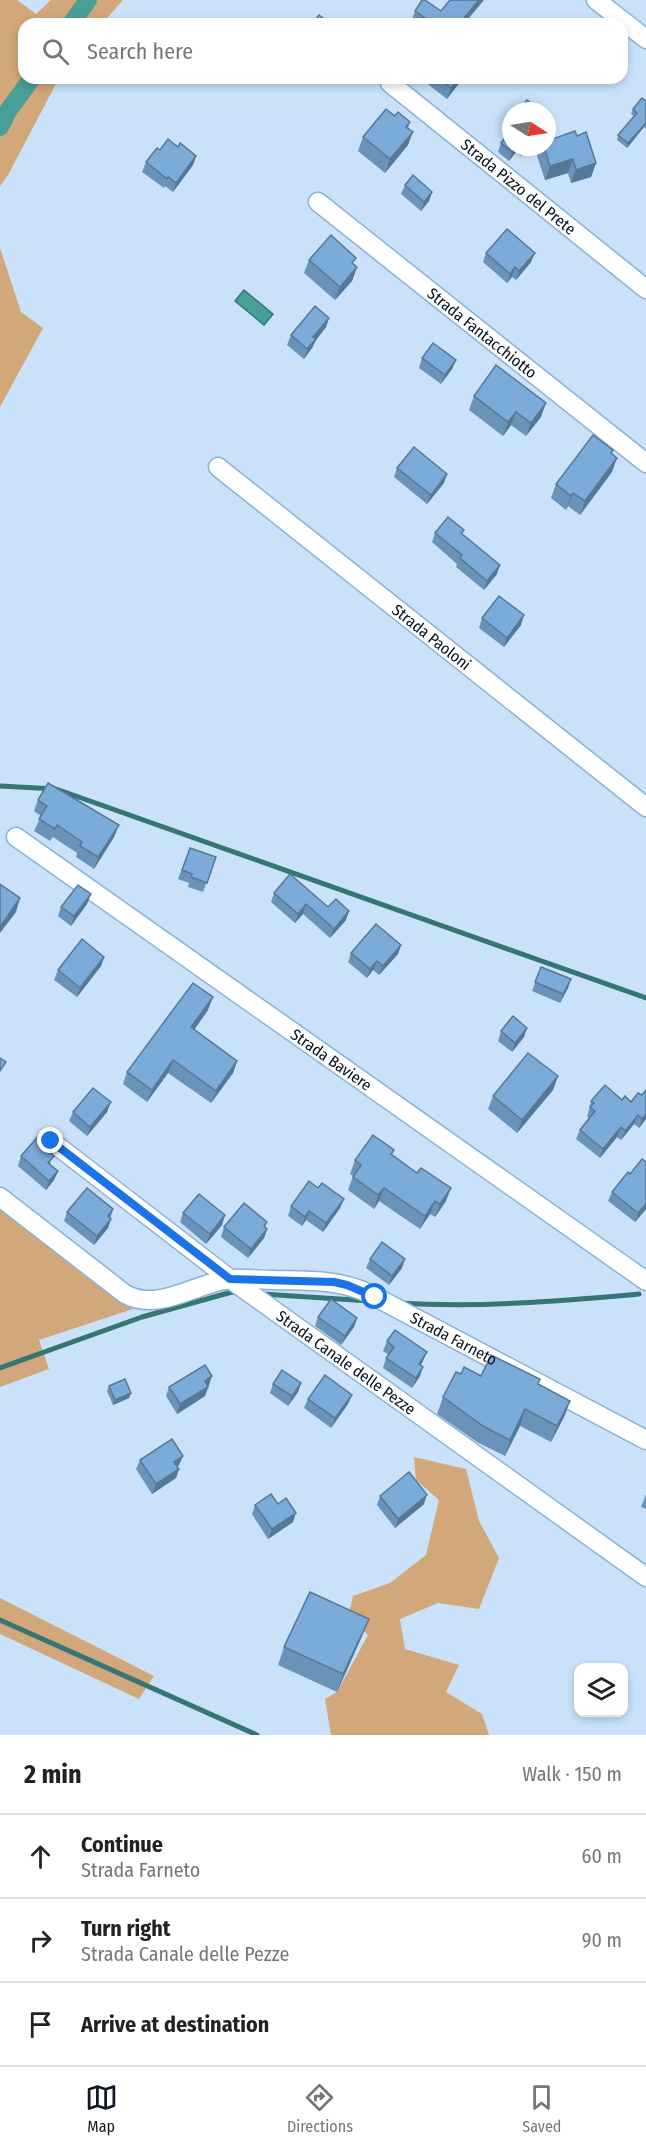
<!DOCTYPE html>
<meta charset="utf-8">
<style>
body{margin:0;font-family:"Fira Sans Condensed",sans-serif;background:#f6f6f6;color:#222}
.controls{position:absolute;right:18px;bottom:18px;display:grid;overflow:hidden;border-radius:12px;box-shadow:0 3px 9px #0003}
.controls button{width:54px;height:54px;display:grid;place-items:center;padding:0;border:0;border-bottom:2px solid #e0e0e0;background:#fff;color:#222;font:30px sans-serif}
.compass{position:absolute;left:502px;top:102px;width:54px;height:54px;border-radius:50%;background:#fff;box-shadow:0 3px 9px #0003;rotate:102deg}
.stop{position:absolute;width:18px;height:18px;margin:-14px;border:4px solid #1a73e8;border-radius:50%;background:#fff}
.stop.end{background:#1a73e8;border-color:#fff;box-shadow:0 2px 6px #0008}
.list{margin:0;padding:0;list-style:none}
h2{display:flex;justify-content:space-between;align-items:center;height:78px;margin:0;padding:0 24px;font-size:26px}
h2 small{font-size:20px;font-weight:400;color:#767676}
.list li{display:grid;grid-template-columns:39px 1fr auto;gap:18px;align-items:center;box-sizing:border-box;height:84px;padding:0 24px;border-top:2px solid #e0e0e0}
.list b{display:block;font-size:22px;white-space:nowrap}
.list p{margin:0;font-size:20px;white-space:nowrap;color:#767676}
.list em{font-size:20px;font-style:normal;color:#767676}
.icon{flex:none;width:33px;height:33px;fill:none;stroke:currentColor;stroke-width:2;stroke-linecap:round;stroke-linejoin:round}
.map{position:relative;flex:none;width:646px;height:1735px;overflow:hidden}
.search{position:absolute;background:#fff;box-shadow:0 3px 9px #0003;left:18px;right:18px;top:18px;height:66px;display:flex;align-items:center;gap:15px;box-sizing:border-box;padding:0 21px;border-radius:18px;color:#767676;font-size:22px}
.sheet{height:330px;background:#fff}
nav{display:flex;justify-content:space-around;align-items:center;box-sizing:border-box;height:84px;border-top:2px solid #e0e0e0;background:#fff;font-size:16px;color:#767676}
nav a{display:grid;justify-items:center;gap:3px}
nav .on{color:#111827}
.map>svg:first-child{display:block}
.green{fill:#d2a779}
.water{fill:#499f98;stroke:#357574;stroke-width:1.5}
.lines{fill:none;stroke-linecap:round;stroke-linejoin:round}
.stream{stroke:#357574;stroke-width:5}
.canal{stroke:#499f98;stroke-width:18}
.minor-casing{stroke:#8ab1d7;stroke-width:21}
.minor{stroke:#fff;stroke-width:18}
.wall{fill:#6a93ba}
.shaded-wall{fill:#567897}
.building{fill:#7babd8;stroke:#567897;stroke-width:1.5}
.route{stroke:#1a73e8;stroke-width:8}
.labels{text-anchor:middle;stroke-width:4.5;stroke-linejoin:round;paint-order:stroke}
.street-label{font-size:16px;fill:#051320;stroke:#c9e2fa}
</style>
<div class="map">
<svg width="646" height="1735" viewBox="0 0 646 1735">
<rect width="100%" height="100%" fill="#c9e2fa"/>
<g class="green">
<path d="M0,0h17l19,14 15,-14h72l-21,24h-78v54h35l-51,97 -8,11z"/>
<path d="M0,248l21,64 22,16 -43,79z"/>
<path d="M0,1208l133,101 -94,31 10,29 -49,18z"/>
<path d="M414,1457l52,12 13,52 20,37 -20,51 -41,-6 -38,16 5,30 54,16 -13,27 36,22 7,21h-158l-6,-36 12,-7 31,-57 -20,-17 5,-22 37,-13 36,-28 13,-55 -23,-20z"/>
<path d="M0,1598l154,78 -15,23 -139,-65z"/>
</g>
<path class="water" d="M244,290l29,24 -9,11 -29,-24z"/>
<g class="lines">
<g class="stream">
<path d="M0,786l56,3 590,209"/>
<path d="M262,1294l108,7"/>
<path d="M400,1303c80,5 159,-2 239,-9"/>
<path d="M0,1368l142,-51 90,-25 6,1"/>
<path d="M0,1620l257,115"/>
</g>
<g class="canal">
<path d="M71,24l17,-24"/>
<path d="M0,127l8,-16 24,-33"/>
</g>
<defs>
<g id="minor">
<path d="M596,0l50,39"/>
<path id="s1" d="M390,83l256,206"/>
<path id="s2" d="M318,202l328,261"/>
<path id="s3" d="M218,467l428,340"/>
<path id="s4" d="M16,837l630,444"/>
<path id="s5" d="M51,1141l179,138 416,298"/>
<path id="s6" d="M0,1197l125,97c34,19 72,-12 106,-15 14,-1 28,1 42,1 33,1 64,-1 95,13l278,147"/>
</g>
</defs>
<use href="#minor" class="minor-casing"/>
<use href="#minor" class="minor"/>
</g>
<g class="wall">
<path d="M415,11h26l26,9 5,4h-58l-3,-2z"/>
<path d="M420,78h43l-16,21z"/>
<path d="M646,101v28l-2,-2 -17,21 -10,-8 1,-5 16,-19 -3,-2 2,-5z"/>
<path d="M395,116l15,6 -2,6v17l-23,28 -27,-22 5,-14z"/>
<path d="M577,136l19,27 -5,14 -20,6 -3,-10 -23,7 -8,-24 4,-9h6z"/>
<path d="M501,143l10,4h17l-7,9 -5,-4 -7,9 -11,-9z"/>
<path d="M178,147l18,9 -3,9 -20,27 -8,-6 -1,2 -22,-16 4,-10 14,-12z"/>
<path d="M405,185l27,7 -3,9 -8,10 -20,-17z"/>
<path d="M486,253l45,9 -15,18 -4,-3 -5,6 -24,-21z"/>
<path d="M309,260l45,4 3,3 -5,14 -17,19 -31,-27z"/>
<path d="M329,318l-3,9 -10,13 -4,8 -8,11 -17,-14 4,-10z"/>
<path d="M422,358l34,2 -4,9 -11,15 -22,-16z"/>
<path d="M474,396l67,21 -15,19 -15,-11 -8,11 -34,-26z"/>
<path d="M612,454v18l-32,43 -12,-9 -2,4 -15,-12 5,-14z"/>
<path d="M397,468l47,15 -17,21 -33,-27z"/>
<path d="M464,530l-2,4 35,40 -13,16 -28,-23 1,-3 -25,-22 3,-9z"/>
<path d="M482,618l39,7 -17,22 -25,-19z"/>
<path d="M38,800l76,37 -20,32 -18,-12 1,-4 -24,-16 -3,4 -16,-10 7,-15 -7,-5z"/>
<path d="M190,848l26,9 -13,35 -15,-5 1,-4 -11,-4z"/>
<path d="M274,893l54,14 18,13 -16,18 -27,-24 -8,9 -24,-21z"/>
<path d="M91,894l-4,10 -16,22 -13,-10 3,-9z"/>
<path d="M401,945l-3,9 -19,21 -6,-5 -6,8 -19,-16 3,-9z"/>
<path d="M104,957l-3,9 -24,31 -23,-17 4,-10z"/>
<path d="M541,967l30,12 -3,9 -8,15 -28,-12z"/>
<path d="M208,1010l-14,20 43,31 -4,12 -22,30 -43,-30 -21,29 -24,-18 4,-12z"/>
<path d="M501,1031l23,6 -12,15 -14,-11z"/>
<path d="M558,1076l-5,14 -36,43 -29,-24 5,-13z"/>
<path d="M646,1090v29l-7,9 -5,-4 -13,16 -4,-3 -17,21 -24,-19 4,-9 9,-12 -2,-1 4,-16 31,-1 9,2 11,-7z"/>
<path d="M73,1112h34l-20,24 -18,-15z"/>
<path d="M51,1143l-3,8 3,14 7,6 -4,9 -8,10 -28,-24 3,-10z"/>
<path d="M394,1150l-2,5 54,46 -11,16 -5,-3 -10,15 -41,-28 -5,8 -26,-19 5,-14 -3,-2 5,-14z"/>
<path d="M646,1162v47l-11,13 -27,-21 4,-9 18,-18z"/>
<path d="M318,1188l26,11 -4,9 -17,24 -17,-12 -4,6 -14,-10 3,-10z"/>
<path d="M113,1209l-5,19 -14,17 -30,-24 3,-9z"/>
<path d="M183,1213l39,12 -16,19 -26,-22z"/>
<path d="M267,1222l-2,5 2,2 -3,9 -16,20 -27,-21 3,-10z"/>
<path d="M370,1259l32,9 -13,17 -23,-17z"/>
<path d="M318,1317l39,1 -3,9 -13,18 -26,-19z"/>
<path d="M387,1341l36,20 -2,4 -1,11 -8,12 -29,-20 3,-10 3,-3 -6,-4z"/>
<path d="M461,1374l20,2 58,8 31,17 -6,16 -13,25 -31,-16 -15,30 -28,-14 -40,-28 6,-17z"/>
<path d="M301,1383l-3,9 -10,14 -18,-13 3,-9z"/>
<path d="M209,1385l-4,11 -28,18 -11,-18 3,-9z"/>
<path d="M109,1386l20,12 -16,7 -6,-14z"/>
<path d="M308,1399l40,5 -17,24 -27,-20z"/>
<path d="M140,1460l39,5 -1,1 -2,12 -24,16 -16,-25z"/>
<path d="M646,1494v15l-5,-2z"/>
<path d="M380,1496l44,8 -29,24 -18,-23z"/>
<path d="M255,1505l38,17 -25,17 -16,-25z"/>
<path d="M362,1636l-25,56 -59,-27 6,-18z"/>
</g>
<g class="shaded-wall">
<path d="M479,0h5l-20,24v-6z"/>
<path d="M459,78h4l-16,21 4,-11z"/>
<path d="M646,123l-2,4 -17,21 1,-5z"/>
<path d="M413,132l-5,13 -23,28 5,-14z"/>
<path d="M516,147h2l-2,5 -7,9 3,-9z"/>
<path d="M524,147h4l-7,9z"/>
<path d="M196,156l-3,9 -20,27 3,-9z"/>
<path d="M573,159l-5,14 -23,7 5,-14z"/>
<path d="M596,163l-5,14 -20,6 5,-13z"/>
<path d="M432,192l-3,9 -8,10 3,-9z"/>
<path d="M535,253l-4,9 -15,18 3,-9z"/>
<path d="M357,267l-5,14 -17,19 5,-13z"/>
<path d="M515,267l-3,10 -5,6 3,-9z"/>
<path d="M329,318l-3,9 -10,13 -4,8 -8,11 9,-22z"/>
<path d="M456,360l-4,9 -11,15 4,-9z"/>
<path d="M546,403l-5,14 -15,19 5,-13z"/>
<path d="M516,412l-5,13 -8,11 5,-14z"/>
<path d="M617,458l-5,14 -32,43 5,-14z"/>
<path d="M447,474l-3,9 -17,21 4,-9z"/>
<path d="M573,493l-5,13 -2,4 5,-14z"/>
<path d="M500,565l-3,9 -13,16 3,-9z"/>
<path d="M524,615l-3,10 -17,22 3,-9z"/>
<path d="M119,825l-5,12 -20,32 4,-12z"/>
<path d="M91,894l-4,10 -16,22 3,-10z"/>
<path d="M20,898l-4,14 -16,21v-6z"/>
<path d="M306,904l-3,10 -8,9 3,-9z"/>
<path d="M349,911l-3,9 -16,18 4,-9z"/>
<path d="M401,945l-3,9 -19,21 4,-9z"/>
<path d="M104,957l-3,9 -24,31 3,-9z"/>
<path d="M377,961l-4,9 -6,8 3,-9z"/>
<path d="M571,979l-3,9 -8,15 3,-9z"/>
<path d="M213,997l-5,13 -21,30 4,-13z"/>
<path d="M527,1028l-3,9 -12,15 3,-9z"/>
<path d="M173,1060l-5,13 -21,29 5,-12z"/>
<path d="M237,1061l-4,12 -22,30 5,-12z"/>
<path d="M558,1076l-5,14 -36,43 5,-13z"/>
<path d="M111,1102l-4,10 -20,24 3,-9z"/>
<path d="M646,1114v5l-7,9 3,-9z"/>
<path d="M638,1115l-4,9 -13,16 4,-9z"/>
<path d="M621,1127l-4,10 -17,21 3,-9z"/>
<path d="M58,1171l-4,9 -8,10 3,-9z"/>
<path d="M384,1188l-5,13 -5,8 4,-14z"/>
<path d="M451,1188l-5,13 -11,16 5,-13z"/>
<path d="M344,1199l-4,9 -17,24 3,-9z"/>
<path d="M435,1201l-5,13 -10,15 5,-13z"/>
<path d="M646,1204v5l-11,13 3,-9z"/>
<path d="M309,1211l-3,9 -4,6 3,-9z"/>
<path d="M225,1215l-3,10 -16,19 4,-10z"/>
<path d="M111,1219l-3,9 -14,17 3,-9z"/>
<path d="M267,1229l-3,9 -16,20 3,-9z"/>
<path d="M405,1259l-3,9 -13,17 3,-9z"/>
<path d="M357,1318l-3,9 -13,18 4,-9z"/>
<path d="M427,1352l-4,9 -8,12 4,-9z"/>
<path d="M423,1367l-3,9 -8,12 4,-10z"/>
<path d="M212,1376l-3,9 -8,5 4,-9z"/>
<path d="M301,1383l-3,9 -10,14 4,-10z"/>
<path d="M208,1387l-3,9 -28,18 3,-10z"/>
<path d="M131,1393l-2,5 -16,7 2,-5z"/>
<path d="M352,1395l-4,9 -17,24 4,-10z"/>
<path d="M570,1401l-6,16 -13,25 6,-16z"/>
<path d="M525,1409l-5,17 -15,30 5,-16z"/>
<path d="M183,1456l-4,9 -8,6 3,-9z"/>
<path d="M179,1469l-3,9 -24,16 4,-10z"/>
<path d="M427,1495l-3,9 -29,24 3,-9z"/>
<path d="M296,1513l-3,9 -25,17 4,-10z"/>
<path d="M369,1619l-7,17 -25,56 6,-18z"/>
</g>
<g class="building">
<path d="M422,0h3l16,11 9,-11h29l-15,18 8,6h-38l-19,-13z"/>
<path d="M319,15l12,9h-19z"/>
<path d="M438,78h21l-8,10z"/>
<path d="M642,98l4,3v22l-18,20 -10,-8 19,-22 -4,-4z"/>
<path d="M527,100l13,11h-22z"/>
<path d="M386,109l9,7 3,-4 12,10 -4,5 7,5 -23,27 -27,-22z"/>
<path d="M511,130v17h5l-4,5 -11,-9z"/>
<path d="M575,131l2,5 9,-4 10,31 -20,7 -3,-11 -23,7 -6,-19h3v-6z"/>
<path d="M168,139l10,8 2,-4 16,13 -20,27 -8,-6 -1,2 -21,-17 11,-14 3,2z"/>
<path d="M413,175l19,17 -8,10 -19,-17z"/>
<path d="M507,229l28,24 -16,18 -4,-4 -5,7 -24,-21z"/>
<path d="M331,235l25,23 -4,5 5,4 -17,20 -31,-27z"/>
<path d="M315,306l14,12 -16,19 3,2 -9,10 -16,-14z"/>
<path d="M433,343l23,17 -11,15 -23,-17z"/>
<path d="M496,365l50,38 -15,20 -15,-11 -8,10 -34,-26z"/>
<path d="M593,435l20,15 -2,3 6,5 -32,43 -12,-8 -2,3 -15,-12z"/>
<path d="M414,447l33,27 -16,21 -34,-27z"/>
<path d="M448,517l16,13 -3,3 39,32 -13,16 -27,-23 2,-3 -27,-22z"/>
<path d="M499,596l25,19 -17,23 -25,-20z"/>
<path d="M48,783l71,42 -21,32 -18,-11 2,-4 -25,-17 -2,4 -16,-10 8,-13 -9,-6z"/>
<path d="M190,848l26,9 -9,26 -16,-6 1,-3 -10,-4z"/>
<path d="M290,874l38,33 8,-8 13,12 -15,18 -28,-25 -8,10 -24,-21z"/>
<path d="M0,884l20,14 -20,29z"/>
<path d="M78,885l13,9 -17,22 -13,-9z"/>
<path d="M376,924l25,21 -18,21 -6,-5 -7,8 -19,-16z"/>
<path d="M82,939l22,18 -24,31 -22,-18z"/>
<path d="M541,967l30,12 -8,15 -28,-12z"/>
<path d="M193,983l20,14 -22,30 46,34 -21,30 -43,-31 -21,30 -25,-18z"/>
<path d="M513,1016l14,12 -12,15 -14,-12z"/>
<path d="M528,1053l30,23 -36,44 -29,-24z"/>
<path d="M0,1058l6,4 -6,9z"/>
<path d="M605,1085l17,15 3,-4 6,6 7,-9 4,2 4,-5v24l-4,5 -4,-4 -13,16 -4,-4 -18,22 -23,-19 15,-19 -5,-4 4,-4 -3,-2z"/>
<path d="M93,1088l18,14 -21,25 -17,-15z"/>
<path d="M40,1134l11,9 -5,6 8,7 -6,7 10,8 -9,10 -28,-25z"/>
<path d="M373,1135l21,15 -3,4 26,19 4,-5 30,20 -11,16 -5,-3 -10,15 -41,-28 -6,7 -25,-18 8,-12 -6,-5z"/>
<path d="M642,1159l4,3v42l-8,9 -26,-21 16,-20 2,2z"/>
<path d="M309,1181l9,7 4,-5 22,16 -18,24 -17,-12 -4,6 -14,-11z"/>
<path d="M87,1188l26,21 -5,7 3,3 -14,17 -30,-24z"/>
<path d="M199,1194l26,21 -15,19 -27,-21z"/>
<path d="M244,1203l23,19 -3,4 3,3 -16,20 -27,-22z"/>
<path d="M382,1242l23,17 -13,17 -22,-17z"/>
<path d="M331,1299l26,19 -12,18 -27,-19z"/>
<path d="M395,1330l32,22 -8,12 4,3 -7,11 -30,-20 8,-11 -7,-6z"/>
<path d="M491,1355l49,24 -2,5 32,17 -13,25 -32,-17 -15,31 -27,-14 -40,-29 13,-25 5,2 3,-7 17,9z"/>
<path d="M205,1365l7,11 -7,5 3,6 -28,17 -11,-17z"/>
<path d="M282,1370l19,13 -9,13 -19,-12z"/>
<path d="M325,1375l27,20 -17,23 -27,-19z"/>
<path d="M125,1379l6,14 -16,7 -6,-14z"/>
<path d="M172,1439l11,17 -9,6 5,7 -23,15 -16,-24z"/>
<path d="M409,1472l18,23 -29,24 -18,-23z"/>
<path d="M271,1494l7,10 8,-6 10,15 -24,16 -17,-24z"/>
<path d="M310,1592l59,27 -26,55 -59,-27z"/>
</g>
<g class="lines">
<path class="route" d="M51,1141l179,138 104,3 13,3 28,12"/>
</g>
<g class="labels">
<g class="street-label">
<text dy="6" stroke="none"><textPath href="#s1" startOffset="165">Strada Pizzo del Prete</textPath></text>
<text dy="6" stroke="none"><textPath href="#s2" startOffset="210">Strada Fantacchiotto</textPath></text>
<text dy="6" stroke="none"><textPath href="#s3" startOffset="273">Strada Paoloni</textPath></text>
<text dy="6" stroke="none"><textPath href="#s4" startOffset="386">Strada Baviere</textPath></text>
<text dy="6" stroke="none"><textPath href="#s6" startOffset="504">Strada Farneto</textPath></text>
<text dy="6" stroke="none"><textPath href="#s5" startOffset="369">Strada Canale delle Pezze</textPath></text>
</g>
</g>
</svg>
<div class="controls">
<button><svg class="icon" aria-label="layers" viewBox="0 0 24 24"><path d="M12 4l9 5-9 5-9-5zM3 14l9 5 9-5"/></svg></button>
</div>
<svg class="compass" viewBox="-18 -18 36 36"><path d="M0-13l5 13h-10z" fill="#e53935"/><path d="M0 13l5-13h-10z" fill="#767676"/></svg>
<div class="stop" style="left:375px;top:1297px"></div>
<div class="stop end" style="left:51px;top:1141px"></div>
<div class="search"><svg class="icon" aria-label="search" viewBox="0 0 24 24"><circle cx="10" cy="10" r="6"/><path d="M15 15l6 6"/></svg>Search here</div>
</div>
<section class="sheet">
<h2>2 min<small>Walk · 150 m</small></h2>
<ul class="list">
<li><svg class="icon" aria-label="ahead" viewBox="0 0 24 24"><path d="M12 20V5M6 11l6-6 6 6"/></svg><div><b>Continue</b><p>Strada Farneto</p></div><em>60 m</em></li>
<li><svg class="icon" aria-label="right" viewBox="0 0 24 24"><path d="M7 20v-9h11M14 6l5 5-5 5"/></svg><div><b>Turn right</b><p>Strada Canale delle Pezze</p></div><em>90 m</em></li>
<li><svg class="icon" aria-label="arrive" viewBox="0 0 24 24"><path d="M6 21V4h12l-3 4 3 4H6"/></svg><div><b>Arrive at destination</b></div></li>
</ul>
</section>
<nav>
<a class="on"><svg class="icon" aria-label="map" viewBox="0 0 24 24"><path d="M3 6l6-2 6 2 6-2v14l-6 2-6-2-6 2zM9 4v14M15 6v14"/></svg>Map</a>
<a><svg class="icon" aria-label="directions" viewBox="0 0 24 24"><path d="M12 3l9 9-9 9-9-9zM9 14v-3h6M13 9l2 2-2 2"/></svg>Directions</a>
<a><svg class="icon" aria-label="saved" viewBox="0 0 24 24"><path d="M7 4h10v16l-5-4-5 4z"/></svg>Saved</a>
</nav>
